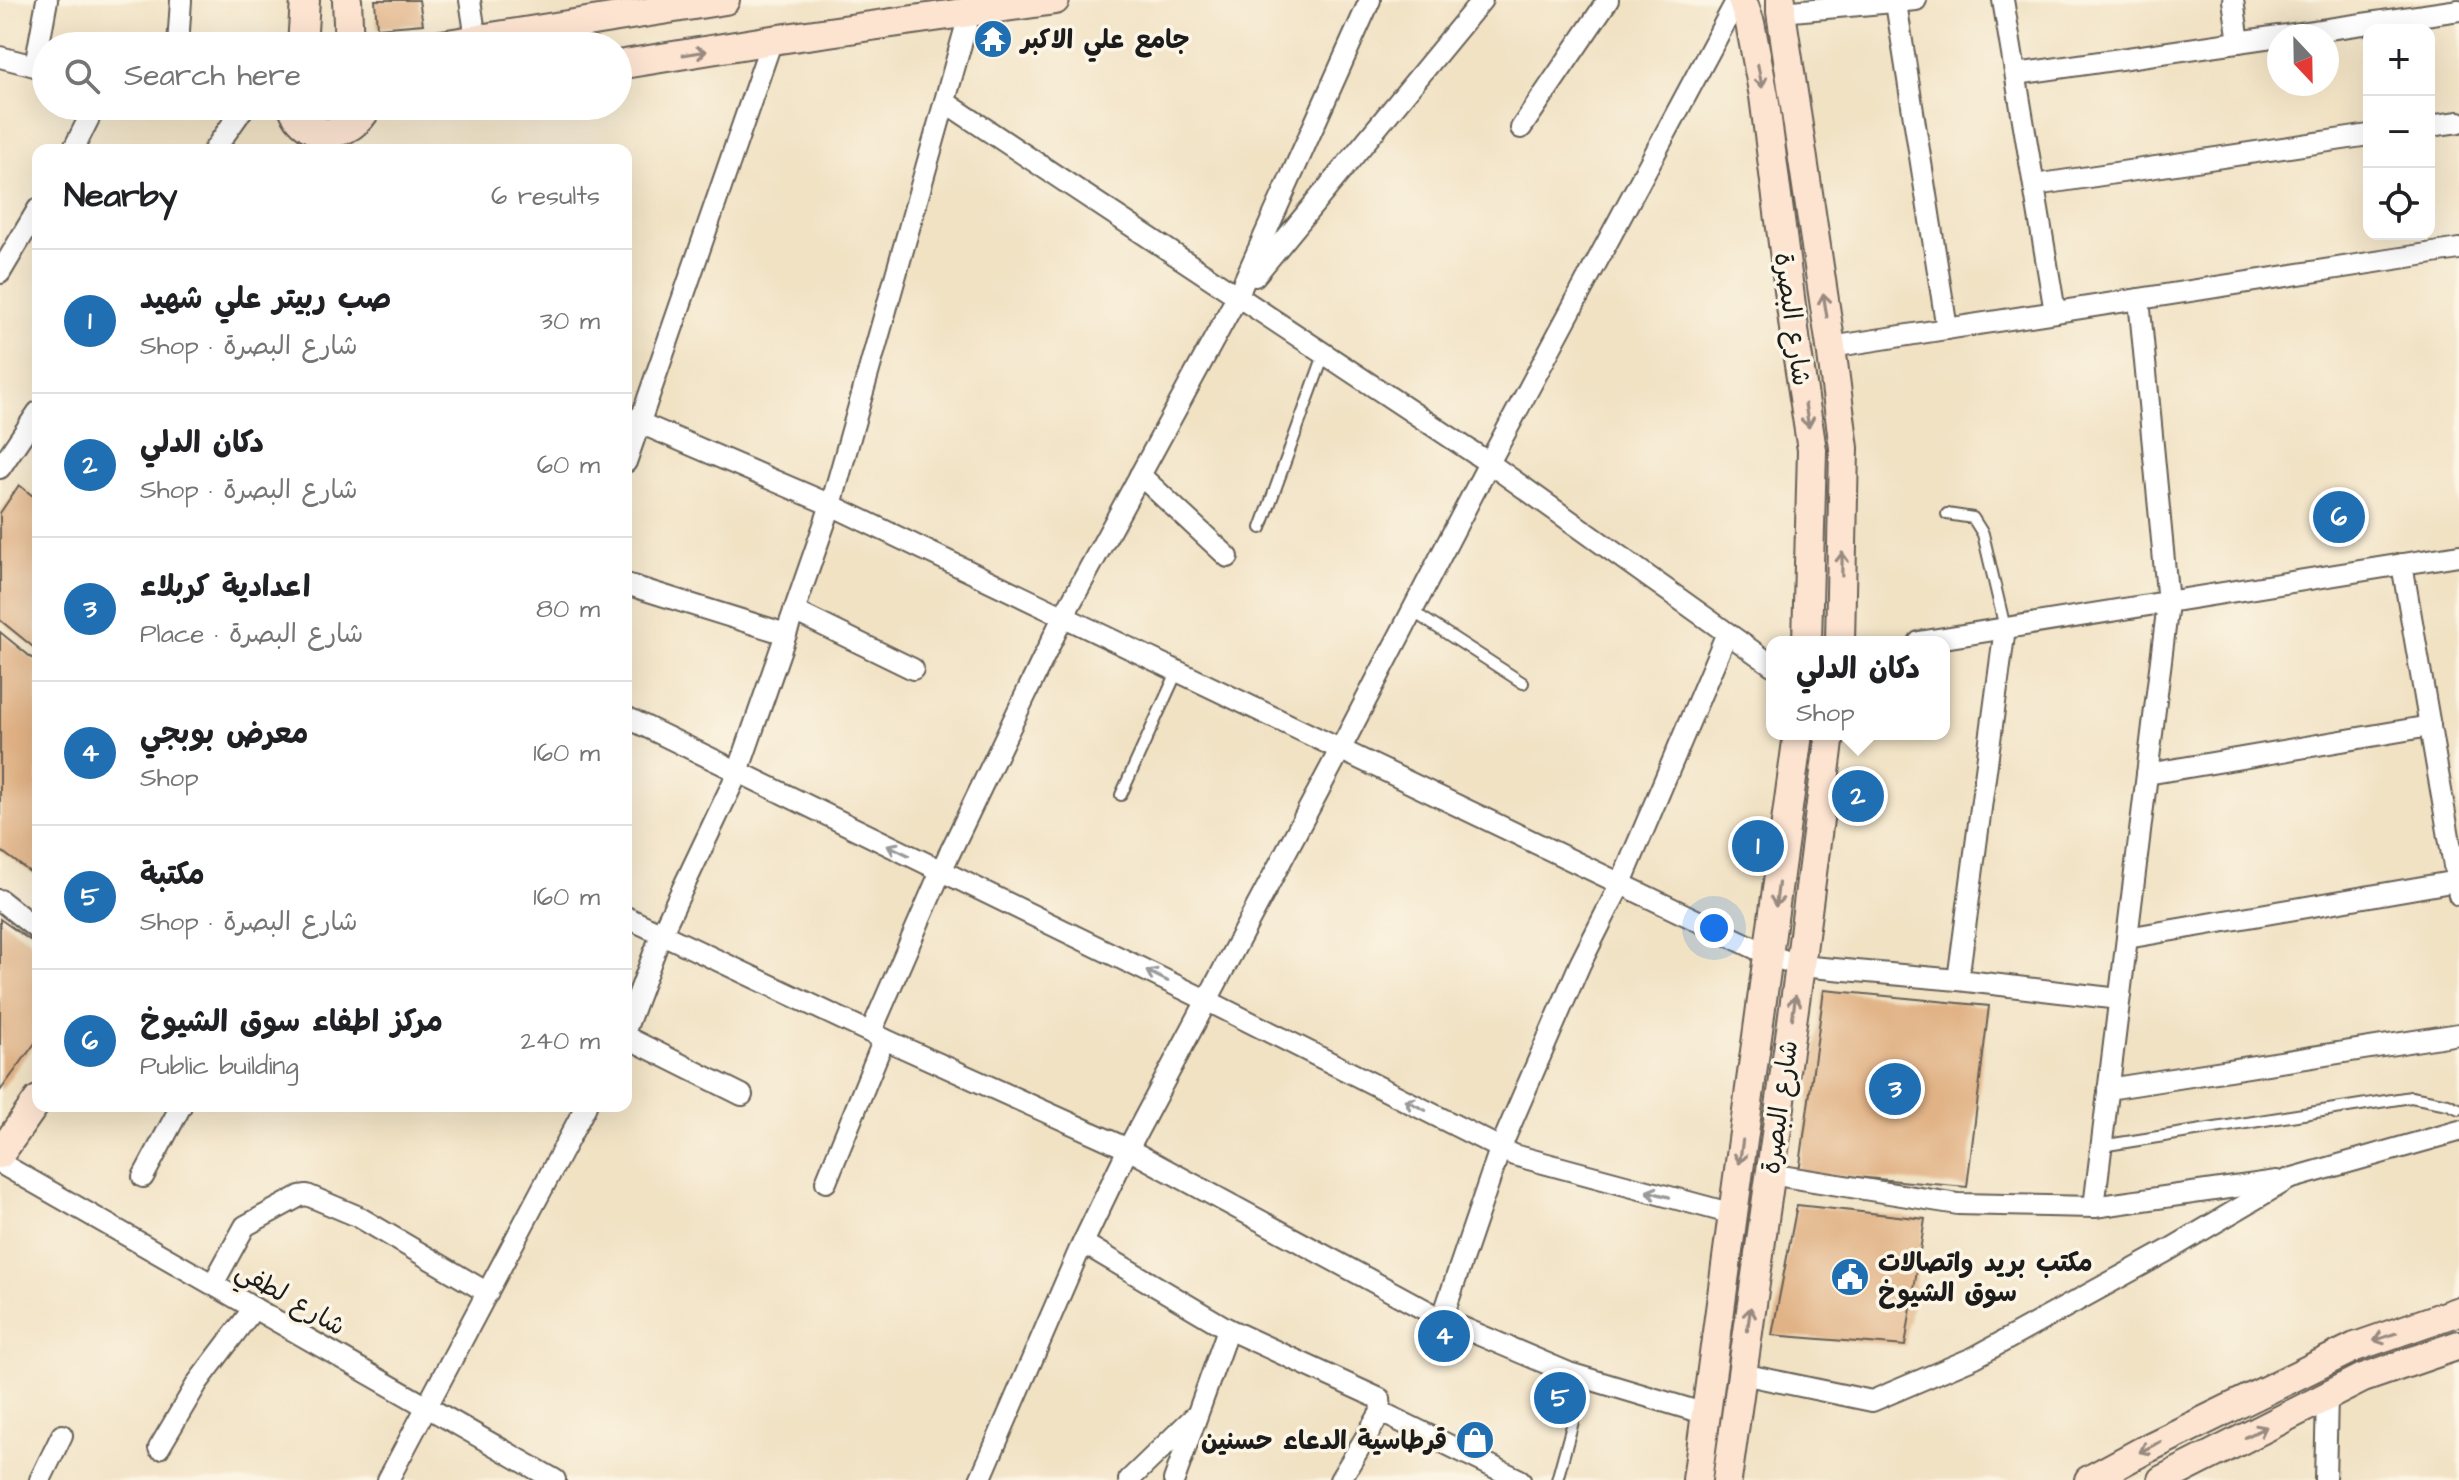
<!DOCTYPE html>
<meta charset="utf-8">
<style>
body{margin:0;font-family:"Architects Daughter","Playpen Sans Arabic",sans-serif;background:#f6f6f6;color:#202124}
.controls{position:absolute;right:24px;top:24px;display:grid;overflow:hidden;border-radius:16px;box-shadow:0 8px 32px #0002}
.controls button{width:72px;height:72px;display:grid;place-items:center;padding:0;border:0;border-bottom:2px solid #e0e0e0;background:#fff;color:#202124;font:40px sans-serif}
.compass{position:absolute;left:2267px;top:24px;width:72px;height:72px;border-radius:50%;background:#fff;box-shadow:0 8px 32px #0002;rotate:158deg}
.you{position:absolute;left:1714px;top:928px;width:28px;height:28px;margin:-20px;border:6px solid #fff;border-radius:50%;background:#1a73e8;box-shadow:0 0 0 12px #1a73e833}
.badge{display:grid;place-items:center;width:52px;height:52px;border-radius:50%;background:#1f6fb2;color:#fff;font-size:26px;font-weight:700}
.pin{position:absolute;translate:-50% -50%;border:4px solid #fff;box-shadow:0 2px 8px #0006}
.popup{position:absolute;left:1766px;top:636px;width:184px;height:104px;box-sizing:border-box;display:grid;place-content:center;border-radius:16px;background:#fff;filter:drop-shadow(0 2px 6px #0005);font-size:26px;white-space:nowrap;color:#757577}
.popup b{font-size:30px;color:#202124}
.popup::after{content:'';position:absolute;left:50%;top:100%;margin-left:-16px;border:16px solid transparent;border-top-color:#fff}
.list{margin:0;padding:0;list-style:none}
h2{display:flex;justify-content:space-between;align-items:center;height:104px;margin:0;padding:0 32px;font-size:34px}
h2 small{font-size:26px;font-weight:400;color:#757577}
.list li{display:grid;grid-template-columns:52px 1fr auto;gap:24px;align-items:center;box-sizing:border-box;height:144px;padding:0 32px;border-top:2px solid #e0e0e0}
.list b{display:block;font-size:30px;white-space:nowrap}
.list p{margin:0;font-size:26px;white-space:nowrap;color:#757577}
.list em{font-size:26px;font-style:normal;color:#757577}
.icon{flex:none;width:44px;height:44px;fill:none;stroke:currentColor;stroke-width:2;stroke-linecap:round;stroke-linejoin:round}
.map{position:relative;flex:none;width:2459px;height:1480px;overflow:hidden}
.search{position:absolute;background:#fff;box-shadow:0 8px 32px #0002;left:32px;top:32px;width:600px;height:88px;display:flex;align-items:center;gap:20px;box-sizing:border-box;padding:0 28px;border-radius:44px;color:#757577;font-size:30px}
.panel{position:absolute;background:#fff;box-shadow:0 8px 32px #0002;left:32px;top:144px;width:600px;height:968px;border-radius:16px}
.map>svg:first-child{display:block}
.building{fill:#e1b285}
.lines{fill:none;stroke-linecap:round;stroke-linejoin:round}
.lane-casing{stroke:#676157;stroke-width:14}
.street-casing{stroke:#676157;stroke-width:24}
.secondary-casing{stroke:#676157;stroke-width:32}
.lane{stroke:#fff;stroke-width:10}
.street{stroke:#fff;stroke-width:20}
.secondary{stroke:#fde4d1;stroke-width:28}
.oneway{stroke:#988a80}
.oneway2{stroke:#999}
.labels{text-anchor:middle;stroke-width:7;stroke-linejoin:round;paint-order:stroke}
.poi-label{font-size:26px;font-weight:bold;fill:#1c1c1c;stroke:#fcf5e5;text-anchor:start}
.street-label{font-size:26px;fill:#1c1c1c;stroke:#fcf5e5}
</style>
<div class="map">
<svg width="2459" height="1480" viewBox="0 0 2459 1480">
<rect width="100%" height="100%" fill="#fcf5e5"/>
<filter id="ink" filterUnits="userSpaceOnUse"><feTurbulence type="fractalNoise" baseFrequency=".0125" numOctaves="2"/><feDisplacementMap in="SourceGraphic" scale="16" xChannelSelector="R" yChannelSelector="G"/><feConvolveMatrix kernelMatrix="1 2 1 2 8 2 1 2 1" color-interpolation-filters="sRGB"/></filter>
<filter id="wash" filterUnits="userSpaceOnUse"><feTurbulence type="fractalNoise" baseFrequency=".006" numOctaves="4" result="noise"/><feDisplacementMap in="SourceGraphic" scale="32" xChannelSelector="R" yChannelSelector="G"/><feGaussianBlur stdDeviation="1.8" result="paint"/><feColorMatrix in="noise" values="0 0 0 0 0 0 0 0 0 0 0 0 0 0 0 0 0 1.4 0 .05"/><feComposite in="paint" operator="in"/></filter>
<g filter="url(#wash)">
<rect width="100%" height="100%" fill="#f1e2c4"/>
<g id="blocks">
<g class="building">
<path d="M375,0h44l4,24 -46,4z"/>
<path d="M19,485l19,15v151l-38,-31v-107z"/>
<path d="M0,632l38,31v215l-38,-28z"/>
<path d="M0,919l38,27v93l-38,52z"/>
<path d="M1824,990l165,16 -22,181 -168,-15z"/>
<path d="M1797,1205l128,14 -20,127 -133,-11z"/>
</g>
</g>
</g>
<g filter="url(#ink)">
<use href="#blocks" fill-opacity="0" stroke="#676157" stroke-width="2"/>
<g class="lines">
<defs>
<g id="lane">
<path d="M1947,514l26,4 10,16 22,94"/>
<path d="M1261,528l63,-173"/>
<path d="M1412,611l111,72"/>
<path d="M1121,795l56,-123"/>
<path d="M2101,1146l310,-49 37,7 11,5"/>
<path d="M1557,1480l28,-102"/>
</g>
<g id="street">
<path d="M470,0l6,39"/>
<path d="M2003,0l52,312"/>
<path d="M2233,0l6,42"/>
<path d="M1896,3l51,326"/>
<path d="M1781,12l135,-12"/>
<path d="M2280,36l179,-26"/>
<path d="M178,46l3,-46"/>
<path d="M0,57l46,12"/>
<path d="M35,66l12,-66"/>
<path d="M2017,74l262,-38"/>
<path d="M945,102l544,361 283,202"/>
<path d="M2429,126l30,-4"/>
<path d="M1521,128l87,-128"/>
<path d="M73,150l22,-44"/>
<path d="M214,150l31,-44"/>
<path d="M2035,185l334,-50"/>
<path d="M0,273l38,-64"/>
<path d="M1255,276l227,-276"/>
<path d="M1831,347l628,-98"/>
<path d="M626,417l205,88 938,450 31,11 158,14 161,19"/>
<path d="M626,462l146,-422"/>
<path d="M0,468l38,-56"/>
<path d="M1140,475l88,82"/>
<path d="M2402,564l57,331"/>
<path d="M626,584l160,50"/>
<path d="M794,611l119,58"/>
<path d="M1919,642l540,-87"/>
<path d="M626,717l580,283 308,155 219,59"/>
<path d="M2147,774l283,-48"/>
<path d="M0,900l38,30"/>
<path d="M626,917l258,122 244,110 314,170 127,54 137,41"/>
<path d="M2127,938l330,-57"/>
<path d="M1958,980l47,-352"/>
<path d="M626,1028l36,-96 76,-160 93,-267 139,-493"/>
<path d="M871,1032l70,-161 122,-254 174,-320 133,-297"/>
<path d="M626,1037l116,58"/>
<path d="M2108,1089l351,-55"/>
<path d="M0,1163l555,317"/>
<path d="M1770,1174l188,30 136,3 183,-26"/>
<path d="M143,1177l38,-71"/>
<path d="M826,1182l58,-143"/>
<path d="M2094,1207l74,-604 -29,-304"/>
<path d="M1083,1243l145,86 152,70 1,13 -41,68"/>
<path d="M213,1284l32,-58 55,-30 7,-1 50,21 131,77"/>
<path d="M1442,1319l58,-170 80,-185 41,-81 106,-250"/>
<path d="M1742,1374l130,27 103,-44 192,-106 122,-72 170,-48"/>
<path d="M1381,1412l139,68"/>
<path d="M159,1448l39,-66 56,-74"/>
<path d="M40,1480l22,-45"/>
<path d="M388,1480l198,-374"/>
<path d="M980,1480l99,-229 49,-102 212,-399 149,-287 248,-463"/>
<path d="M1129,1480l65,-63"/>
<path d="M1174,1480l54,-151"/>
<path d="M2325,1480l2,-84"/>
</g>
<g id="secondary">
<path d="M347,0l2,46"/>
<path d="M1742,0l8,23 14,73 33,256 15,98 -5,192"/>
<path d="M1781,0v12l50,335 13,101 -4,194"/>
<path d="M302,46l3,-46"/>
<path d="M435,46l290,-46"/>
<path d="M618,65l154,-25 283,-40"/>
<path d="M292,106c15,37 59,34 76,0"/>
<path d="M0,1154l38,-54"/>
<path d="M1697,1480l101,-746"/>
<path d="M1727,1480l73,-514 30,-232"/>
<path d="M2089,1480l59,-32 207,-101 104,-36"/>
<path d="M2162,1480l201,-102 96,-33"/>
</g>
</defs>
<use href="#lane" class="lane-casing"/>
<use href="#street" class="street-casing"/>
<use href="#secondary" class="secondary-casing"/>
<use href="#lane" class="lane"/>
<use href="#street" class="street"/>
<use href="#secondary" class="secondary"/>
</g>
<defs><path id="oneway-shaft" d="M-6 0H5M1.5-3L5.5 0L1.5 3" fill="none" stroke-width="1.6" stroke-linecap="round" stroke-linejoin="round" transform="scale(2)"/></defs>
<g class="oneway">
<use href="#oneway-shaft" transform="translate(695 53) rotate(-9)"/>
<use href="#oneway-shaft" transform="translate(1760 76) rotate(79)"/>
<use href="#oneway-shaft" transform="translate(1825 305) rotate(-99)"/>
<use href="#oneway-shaft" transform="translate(1807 416) rotate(81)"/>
<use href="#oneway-shaft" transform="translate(1842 564) rotate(-89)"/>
<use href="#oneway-shaft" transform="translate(1777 895) rotate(97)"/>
<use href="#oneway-shaft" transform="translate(1794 1007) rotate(-82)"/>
<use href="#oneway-shaft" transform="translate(1741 1152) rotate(98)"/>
<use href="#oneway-shaft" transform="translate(1749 1319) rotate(-82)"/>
<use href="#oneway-shaft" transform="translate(2385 1337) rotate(161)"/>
<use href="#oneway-shaft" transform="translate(2256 1432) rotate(-27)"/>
<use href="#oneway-shaft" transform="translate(2150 1447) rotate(153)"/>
</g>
<g class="oneway2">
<use href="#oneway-shaft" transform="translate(898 850) rotate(-154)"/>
<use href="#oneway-shaft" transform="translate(1157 976) rotate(-154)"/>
<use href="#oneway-shaft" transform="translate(1415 1105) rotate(-153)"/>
<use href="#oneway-shaft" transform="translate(1658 1194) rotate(-165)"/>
</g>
</g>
<defs>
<symbol id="temple-disc" viewBox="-11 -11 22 22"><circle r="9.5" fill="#1f6fb2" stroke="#fcf5e5"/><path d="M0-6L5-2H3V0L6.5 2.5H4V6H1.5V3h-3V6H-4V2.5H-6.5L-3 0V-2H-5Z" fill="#fff"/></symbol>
<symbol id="civic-disc" viewBox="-11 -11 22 22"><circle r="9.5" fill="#1f6fb2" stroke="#fcf5e5"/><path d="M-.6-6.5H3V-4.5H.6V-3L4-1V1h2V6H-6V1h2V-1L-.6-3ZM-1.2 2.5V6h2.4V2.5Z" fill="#fff"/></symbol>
<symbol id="shop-disc" viewBox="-11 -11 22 22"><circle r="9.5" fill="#1f6fb2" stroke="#fcf5e5"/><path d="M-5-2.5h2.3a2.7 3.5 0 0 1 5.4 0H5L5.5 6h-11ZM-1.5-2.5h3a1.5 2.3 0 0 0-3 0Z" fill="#fff"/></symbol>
</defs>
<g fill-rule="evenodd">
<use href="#temple-disc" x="971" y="17" width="44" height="44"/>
<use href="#civic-disc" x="1828" y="1255" width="44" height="44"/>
<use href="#shop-disc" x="1453" y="1418" width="44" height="44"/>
</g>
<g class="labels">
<g class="poi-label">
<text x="1021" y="48">جامع علي الاكبر</text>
<text x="1878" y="1271">مكتب بريد واتصالات<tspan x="1878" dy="30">سوق الشيوخ</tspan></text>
<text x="1447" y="1449" text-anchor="end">قرطاسية الدعاء حسنين</text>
</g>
<g class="street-label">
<text transform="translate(1793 319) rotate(82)" y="9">شارع البصرة</text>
<text transform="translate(1779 1107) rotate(-82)" y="9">شارع البصرة</text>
<text transform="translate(291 1298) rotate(30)" y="9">شارع لطفي</text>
</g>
</g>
</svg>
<div class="controls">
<button>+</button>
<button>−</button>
<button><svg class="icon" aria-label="locate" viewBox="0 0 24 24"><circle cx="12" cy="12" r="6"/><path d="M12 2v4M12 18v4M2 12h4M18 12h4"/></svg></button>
</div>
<svg class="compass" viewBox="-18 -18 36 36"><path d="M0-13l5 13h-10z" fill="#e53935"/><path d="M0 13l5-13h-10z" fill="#757577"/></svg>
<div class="you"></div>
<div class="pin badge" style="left:1758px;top:846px">1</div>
<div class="pin badge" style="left:1858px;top:796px">2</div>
<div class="popup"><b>دكان الدلي</b>Shop</div>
<div class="pin badge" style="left:1895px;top:1089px">3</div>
<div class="pin badge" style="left:1444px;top:1336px">4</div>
<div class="pin badge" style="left:1560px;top:1398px">5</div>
<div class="pin badge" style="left:2339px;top:517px">6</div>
<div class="search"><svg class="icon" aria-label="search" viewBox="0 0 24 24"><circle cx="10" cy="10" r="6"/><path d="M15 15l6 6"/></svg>Search here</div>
<section class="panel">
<h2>Nearby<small>6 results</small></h2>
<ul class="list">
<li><span class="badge">1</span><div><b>صب ربيتر علي شهيد</b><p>Shop · شارع البصرة</p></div><em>30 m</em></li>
<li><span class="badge">2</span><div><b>دكان الدلي</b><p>Shop · شارع البصرة</p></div><em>60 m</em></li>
<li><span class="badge">3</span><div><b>اعدادية كربلاء</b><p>Place · شارع البصرة</p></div><em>80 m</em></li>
<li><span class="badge">4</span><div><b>معرض بوبجي</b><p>Shop</p></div><em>160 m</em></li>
<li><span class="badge">5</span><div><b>مكتبة</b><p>Shop · شارع البصرة</p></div><em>160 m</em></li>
<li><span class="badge">6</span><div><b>مركز اطفاء سوق الشيوخ</b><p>Public building</p></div><em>240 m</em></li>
</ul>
</section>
</div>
